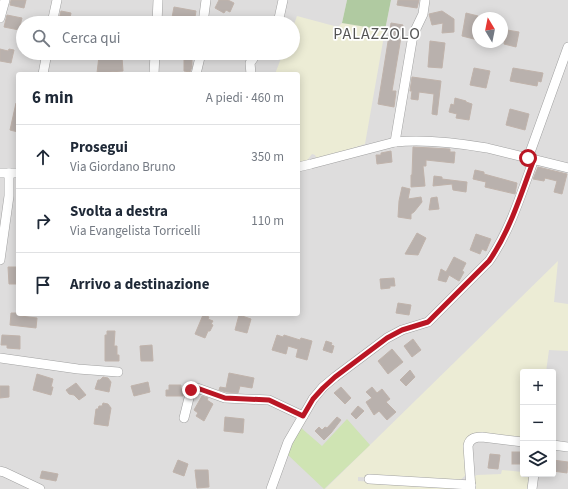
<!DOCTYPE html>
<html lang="it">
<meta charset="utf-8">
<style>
body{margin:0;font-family:"Source Sans 3",sans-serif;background:#f6f6f7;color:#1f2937}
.controls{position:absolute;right:12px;bottom:12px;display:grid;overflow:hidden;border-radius:4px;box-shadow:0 2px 10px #0003}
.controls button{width:36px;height:36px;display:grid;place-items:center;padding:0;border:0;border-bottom:1px solid #e0e1e3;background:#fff;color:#1f2937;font:20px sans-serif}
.compass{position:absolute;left:472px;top:12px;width:36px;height:36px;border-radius:50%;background:#fff;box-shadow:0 2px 10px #0003;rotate:350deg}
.stop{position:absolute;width:12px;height:12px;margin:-9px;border:3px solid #ba1624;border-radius:50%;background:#fff}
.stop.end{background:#ba1624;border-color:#fff;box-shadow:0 1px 4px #0008}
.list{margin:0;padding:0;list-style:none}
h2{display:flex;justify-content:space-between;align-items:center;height:52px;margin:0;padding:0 16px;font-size:17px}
h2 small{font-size:13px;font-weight:400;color:#747a83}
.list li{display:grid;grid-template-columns:26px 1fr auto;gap:12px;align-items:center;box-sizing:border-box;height:64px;padding:0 16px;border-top:1px solid #e0e1e3}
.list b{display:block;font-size:15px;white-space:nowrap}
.list p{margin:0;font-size:13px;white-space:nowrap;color:#747a83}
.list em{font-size:13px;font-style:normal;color:#747a83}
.icon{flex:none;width:22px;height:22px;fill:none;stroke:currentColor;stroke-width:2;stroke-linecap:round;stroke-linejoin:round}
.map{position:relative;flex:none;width:568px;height:489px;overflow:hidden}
.search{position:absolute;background:#fff;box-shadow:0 2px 10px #0003;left:16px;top:16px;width:284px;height:44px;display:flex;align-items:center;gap:10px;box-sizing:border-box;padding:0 14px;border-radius:22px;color:#747a83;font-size:15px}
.panel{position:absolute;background:#fff;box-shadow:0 2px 10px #0003;left:16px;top:72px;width:284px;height:244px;border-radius:4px}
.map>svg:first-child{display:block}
.residential{fill:#dedddd;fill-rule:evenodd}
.farmland{fill:#ececd5}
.grass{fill:#cfe4b3}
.forest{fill:#b0caa1}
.building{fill:#b9b1ad;stroke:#c0b3ab}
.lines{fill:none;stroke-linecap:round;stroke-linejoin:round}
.minor-casing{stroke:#a1a1a1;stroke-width:10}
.minor{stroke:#fff;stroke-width:9}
.route{stroke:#ba1624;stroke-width:5}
.labels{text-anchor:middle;stroke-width:3.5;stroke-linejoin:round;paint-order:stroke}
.quarter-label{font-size:16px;letter-spacing:1px;fill:#535353;stroke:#fff}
</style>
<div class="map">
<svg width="568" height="489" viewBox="0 0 568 489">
<rect width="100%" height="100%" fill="#efece8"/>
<path class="residential" d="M0,0h347l-5,23 43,6 6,-29h177v489h-568zM478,18h24v24h-24zM23,23h270v30h-270zM18,74h280v240h-280zM523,372h30v102h-30z"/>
<g class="farmland">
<path d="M297,16l41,11 4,-4 43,7 -20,114 -48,16 -2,-5 -3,-1 -6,8 -8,1v-89h-23l8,-21h10v-26z"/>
<path d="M558,261l-4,41 14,2v47l-19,-1 -3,22h-23v68l-52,-3 -4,37 -9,8 -100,-5v4l90,5 10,2 1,1h-134z"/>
<path d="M502,470l21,2v2h8l-2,15h-55l-1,-12 4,-2 24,-1z"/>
</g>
<path class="grass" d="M347,419l23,26 -46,44 -36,-34 5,-13 7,-15 22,19z"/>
<path class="forest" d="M347,0h44l-6,30 -43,-7z"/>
<g class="building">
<path d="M11,0h15l-2,8 -14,-3z"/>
<path d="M219,0h9l6,3 -4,9 -4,-2 -2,3 -9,-5z"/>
<path d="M398,0h21l-2,8 -20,-3z"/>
<path d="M174,7l22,4 -2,12h-23z"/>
<path d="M61,11l10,2 -2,10h-11z"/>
<path d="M442,11l12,8v13l-12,1 1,-10 -11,2 -3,-11z"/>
<path d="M466,13l12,3v24l-16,-4z"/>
<path d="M7,15l15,3 -3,12 -15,-3z"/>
<path d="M391,23l12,2 -11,66h4l-2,16 -16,-3z"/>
<path d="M507,30l12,2 -3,15 -12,-3z"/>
<path d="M430,41l15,2 -3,25 -14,-1z"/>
<path d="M0,49l8,2 1,-2 5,1 -3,13 -11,-2z"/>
<path d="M110,55v3l12,-1 1,14 -26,2 2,-17z"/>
<path d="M184,59h8v8l-2,5 -6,-1z"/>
<path d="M474,68l16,3 -4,17 -16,-3z"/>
<path d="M513,68l30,5 -2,9 -3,-1 -1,5 -27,-5z"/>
<path d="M412,77l29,4 -4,34 -5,-1 2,-20 -15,-2 -1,8 -7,-1 1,-8h-2z"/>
<path d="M455,98l11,3v1l6,2 -3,16 -13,-2 1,-4 -8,-2 2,-8 3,1z"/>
<path d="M16,103h2v29l-8,-2z"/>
<path d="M510,109l19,5 -4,16 -19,-5z"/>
<path d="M413,147l37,2v3h5l-1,11 -28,-3v6h-3l2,20 -14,1v-12h1z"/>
<path d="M391,151l1,11 -15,2 -1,-9h5v-2z"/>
<path d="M538,167l29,7 -5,20 -8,-2 3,-11 -12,-3 -1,3 -11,-2z"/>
<path d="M475,170l9,2v2l33,9 -2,11 -30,-7 1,-5 -13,-3z"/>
<path d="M434,176l8,1v2l25,3 -1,10 -13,-2 -1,-6 -19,2z"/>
<path d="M402,187l8,2 -2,10 13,-2 1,5 -8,10 -3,2v5l-13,-2 1,-16z"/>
<path d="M437,197l2,12 -10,1 2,-12z"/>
<path d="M417,233l9,5 -8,17 -13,-1z"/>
<path d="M476,234l15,5 -5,12 -4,-2 -2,5 -10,-4z"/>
<path d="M454,257l12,6 -4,8 2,1 -5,9 -10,-6 -3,7 -8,-2 3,-11 5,3z"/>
<path d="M8,267h10v17h-9z"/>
<path d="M394,278l1,8h-5v2l-9,1 -1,-10z"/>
<path d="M398,303l13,2 -2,10 -13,-2z"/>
<path d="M11,313h7l2,1v2l17,2 -1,10 -26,-3z"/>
<path d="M203,315l6,2 -1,2 5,2 -2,3 2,1 -3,6h-2l-3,7 -10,-4z"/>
<path d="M239,315l12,4 -4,14 -12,-3z"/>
<path d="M107,331h8l-1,15h3v9h2v6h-14v-26h2z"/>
<path d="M2,335l18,1v13l-13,-1v-3h-6z"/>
<path d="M277,335l6,2 1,-2 16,5 1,-2 11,3 -5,19 -11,-3 2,-8 -10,-3 -2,8 -14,-4z"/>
<path d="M413,339l8,11 -9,7 -8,-11z"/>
<path d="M326,341l6,2 -1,2 3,1 -2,7 -9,-3z"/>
<path d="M152,345l1,16h-12l-1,-15z"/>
<path d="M392,349l11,13 -15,12 -10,-13z"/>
<path d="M410,370l5,7 -9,9 -6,-6z"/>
<path d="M229,373l25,5 -2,10 -12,-2 -2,7 -12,-1 -7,-2 1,-3 6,1z"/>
<path d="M37,374l16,5 -2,8h2l-2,8 -18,-5z"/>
<path d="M103,377l5,1 3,4 -2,10 -14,-3 3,-9h2z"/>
<path d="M148,382l2,10 -16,4 -3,-10z"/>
<path d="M76,383l10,12 -7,5 -5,-5 -5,-1 -3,-4z"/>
<path d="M169,385h12v4h3l-1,7h-17v-6h3z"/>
<path d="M0,386h9v11l-9,1z"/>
<path d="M341,387l10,11 -6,6 -11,-11z"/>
<path d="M372,387l5,6 5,-4 8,10 -4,3 10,10 -9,8 -8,-9 -5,4 -8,-13 6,-4 -6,-6z"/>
<path d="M202,396l6,2 -1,2 6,4 -9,17 -8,-5 2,-3 -4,-3z"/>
<path d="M103,403l5,1 3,4 -3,18 -14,-2 2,-15h2l1,-3h3z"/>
<path d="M358,406l6,5 -8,8 -5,-5z"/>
<path d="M225,417l19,2 -1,14 -19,-2z"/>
<path d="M337,417l4,3 -10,13 -7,7 -9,-9 4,-4 3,3 3,-3 2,1z"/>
<rect x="512" y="452" width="11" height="12"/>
<path d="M490,454l10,1 -2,14 -10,-1z"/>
<path d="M178,460l10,4 -4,12 -11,-4z"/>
<path d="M553,460l15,2 -1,11 -14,-2z"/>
<path d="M195,470h13l1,17 -12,1z"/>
<path d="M42,471l16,3 -2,7 -16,-3z"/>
</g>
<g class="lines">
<defs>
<g id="minor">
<path d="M0,18l5,-18"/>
<path d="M52,23l5,-23"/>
<path d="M157,23l1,-23"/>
<path d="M203,23l3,-23"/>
<path d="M278,23l5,-23"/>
<path d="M43,74l4,-21"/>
<path d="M154,74l1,-21"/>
<path d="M196,74l5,-21"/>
<path d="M251,74l-1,-11 7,-10"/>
<path d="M395,142l18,-107 10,-21 2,-14"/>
<path d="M528,158l40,-111"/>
<path d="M298,167l13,-3 84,-22c29,-3 63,1 92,6l81,20"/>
<path d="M0,173h18"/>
<path d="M0,260l9,-64v-23"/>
<path d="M0,358l78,11 40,3"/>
<path d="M184,418l7,-28 6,-2 28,10 44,2 34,16"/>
<path d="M553,445l15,2"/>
<path d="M0,471l4,1 36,17"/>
<path d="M369,479l102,6"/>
<path d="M271,489l17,-47 25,-43 10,-12 12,-10 52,-39 15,-8 26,-8 61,-61c21,-30 32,-67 45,-102"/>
<path d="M471,489l-3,-43c1,-7 7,-9 14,-9l41,5"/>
<path d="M532,489l2,-15"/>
</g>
</defs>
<use href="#minor" class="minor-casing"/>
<use href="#minor" class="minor"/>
</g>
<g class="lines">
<path class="route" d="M191,390l6,-2 28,10 44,2 34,16 10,-17 10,-11 12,-11 52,-39 15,-8 26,-8 61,-61c21,-30 32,-67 45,-102l-6,-1"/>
</g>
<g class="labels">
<g class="quarter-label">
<text x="377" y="39">PALAZZOLO</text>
</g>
</g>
</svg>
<div class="controls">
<button>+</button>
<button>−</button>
<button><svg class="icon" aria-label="layers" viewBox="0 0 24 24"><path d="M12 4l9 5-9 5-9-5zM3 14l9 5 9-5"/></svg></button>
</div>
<svg class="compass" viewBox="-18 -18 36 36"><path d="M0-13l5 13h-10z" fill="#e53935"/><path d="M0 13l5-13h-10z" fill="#747a83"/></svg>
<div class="stop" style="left:528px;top:158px"></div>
<div class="stop end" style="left:191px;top:390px"></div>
<div class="search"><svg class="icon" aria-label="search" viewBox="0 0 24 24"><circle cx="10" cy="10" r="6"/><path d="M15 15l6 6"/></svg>Cerca qui</div>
<section class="panel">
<h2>6 min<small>A piedi · 460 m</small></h2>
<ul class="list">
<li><svg class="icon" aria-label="ahead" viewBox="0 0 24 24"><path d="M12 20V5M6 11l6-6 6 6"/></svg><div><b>Prosegui</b><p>Via Giordano Bruno</p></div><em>350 m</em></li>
<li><svg class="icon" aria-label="right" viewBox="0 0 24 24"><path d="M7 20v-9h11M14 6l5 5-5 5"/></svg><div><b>Svolta a destra</b><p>Via Evangelista Torricelli</p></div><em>110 m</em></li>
<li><svg class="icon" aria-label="arrive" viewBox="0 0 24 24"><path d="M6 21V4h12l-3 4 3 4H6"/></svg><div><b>Arrivo a destinazione</b></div></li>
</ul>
</section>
</div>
